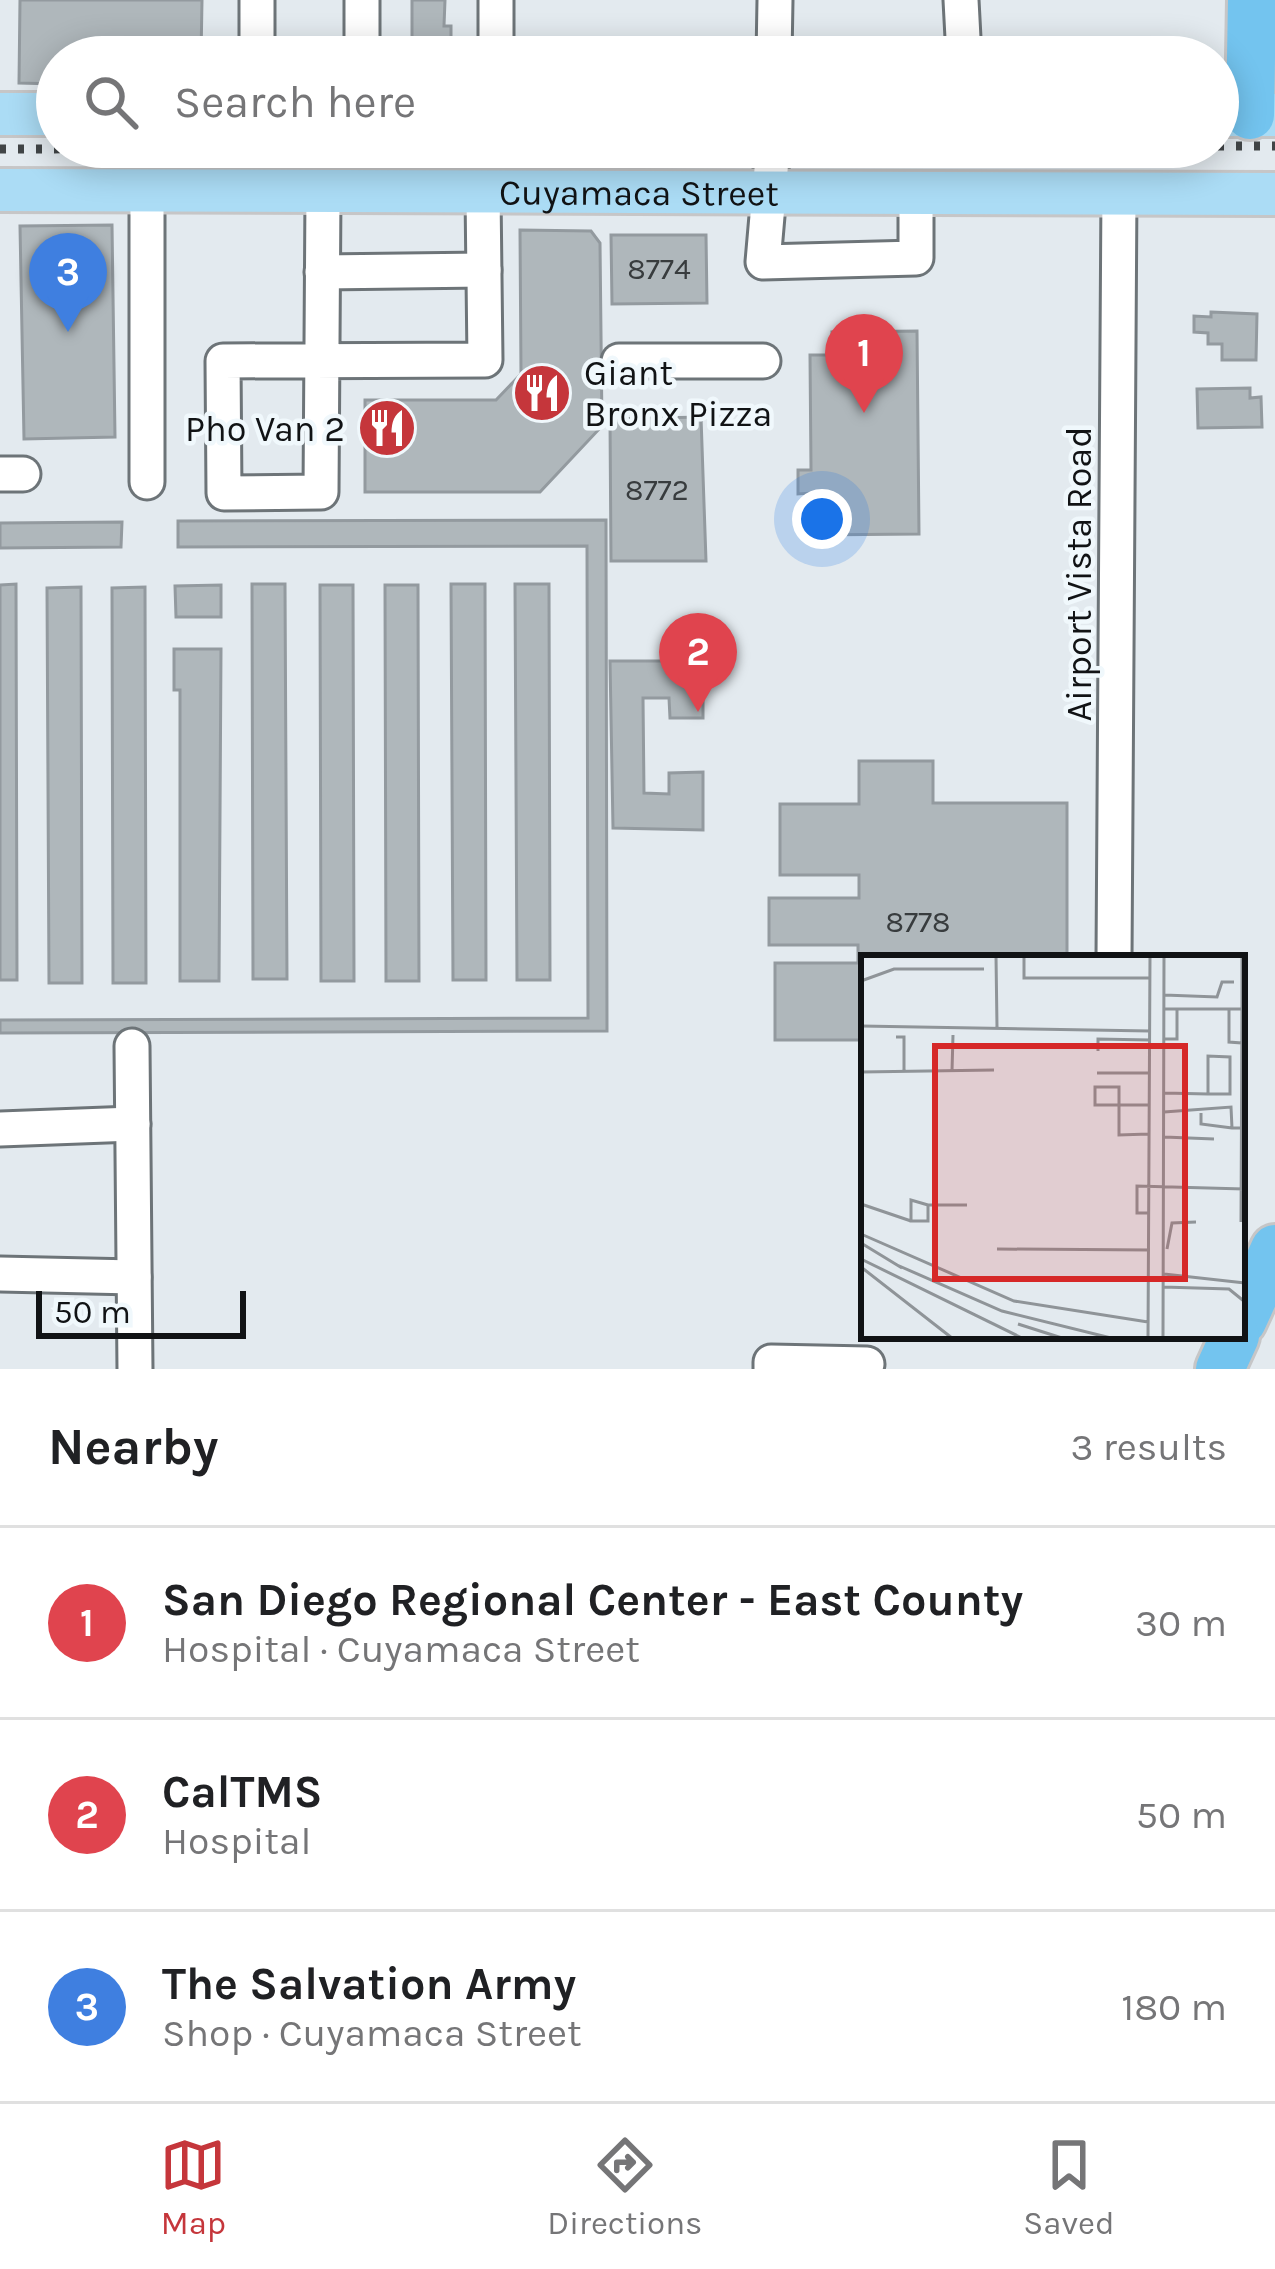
<!DOCTYPE html>
<meta charset="utf-8">
<style>
body{margin:0;font-family:Karla,sans-serif;background:#f2f2f2;color:#202124}
.scale{position:absolute;left:36px;bottom:30px;width:210px;box-sizing:border-box;padding-left:12px;border:6px solid #111315;border-top:0;font-size:33px;line-height:42px;white-space:nowrap;color:#111315;-webkit-text-stroke:9px #f0f8fc;paint-order:stroke}
.you{position:absolute;left:822px;top:519px;width:42px;height:42px;margin:-30px;border:9px solid #fff;border-radius:50%;background:#1a73e8;box-shadow:0 0 0 18px #1a73e833}
.badge{display:grid;place-items:center;width:78px;height:78px;border-radius:50%;background:#c5363b;color:#fff;font-size:39px;font-weight:700}
.pin{position:absolute;translate:-50% -99px;filter:drop-shadow(0 3px 6px #0008)}
.pin::after{content:'';position:absolute;top:63px;width:42px;height:36px;background:inherit;clip-path:polygon(0 0,100% 0,50% 100%)}
.list{margin:0;padding:0;list-style:none}
h2{display:flex;justify-content:space-between;align-items:center;height:156px;margin:0;padding:0 48px;font-size:51px}
h2 small{font-size:39px;font-weight:400;color:#757577}
.list li{display:grid;grid-template-columns:78px 1fr auto;gap:36px;align-items:center;box-sizing:border-box;height:192px;padding:0 48px;border-top:3px solid #e0e0e0}
.list b{display:block;font-size:45px;white-space:nowrap}
.list p{margin:0;font-size:39px;white-space:nowrap;color:#757577}
.list em{font-size:39px;font-style:normal;color:#757577}
.icon{flex:none;width:66px;height:66px;fill:none;stroke:currentColor;stroke-width:2;stroke-linecap:round;stroke-linejoin:round}
.map{position:relative;flex:none;width:1275px;height:1369px;overflow:hidden}
.search{position:absolute;background:#fff;box-shadow:0 6px 30px #0003;left:36px;right:36px;top:36px;height:132px;display:flex;align-items:center;gap:30px;box-sizing:border-box;padding:0 42px;border-radius:66px;color:#757577;font-size:45px}
.sheet{height:732px;background:#fff}
nav{display:flex;justify-content:space-around;align-items:center;box-sizing:border-box;height:168px;border-top:3px solid #e0e0e0;background:#fff;font-size:33px;color:#757577}
nav a{display:grid;justify-items:center;gap:6px}
nav .on{color:#c5363b}
.map>svg:first-child{display:block}
.building{fill:#afb7bb;stroke:#939a9f;stroke-width:3}
.lines{fill:none;stroke-linecap:round;stroke-linejoin:round}
.minor-casing{stroke:#6d7478;stroke-width:39}
.major-casing{stroke:#c6c6c7;stroke-width:48}
.highway-casing{stroke:#c6c6c7;stroke-width:54}
.minor{stroke:#fff;stroke-width:33}
.major{stroke:#abdcf5;stroke-width:42}
.highway{stroke:#73c4ef;stroke-width:48}
.rail{stroke:#414547;stroke-width:9;stroke-dasharray:6 12;stroke-linecap:butt}
.labels{text-anchor:middle;stroke-width:9;stroke-linejoin:round;paint-order:stroke}
.number-label{font-size:30px;fill:#383c3e}
.street-label{font-size:36px;fill:#111315;stroke:#f0f8fc}
.poi-label{font-size:36px;fill:#111315;stroke:#f0f8fc;text-anchor:start}
.inset-road{fill:none;stroke:#8f9498;stroke-width:3}
.view{fill:#d62828;fill-opacity:0.15;stroke:#d62828;stroke-width:6}
.inset-edge{fill:none;stroke:#111315;stroke-width:6}
</style>
<div class="map">
<svg width="1275" height="1369" viewBox="0 0 1275 1369">
<rect width="100%" height="100%" fill="#e3eaef"/>
<g class="building">
<path d="M20,0h182l-1,57h-144v27l-38,-1z"/>
<path d="M412,0h33l-1,26h7v14h-15v14h-24z"/>
<path d="M112,225l3,212 -91,2 -4,-213z"/>
<path d="M520,230l71,1 9,12 2,183 -62,66h-175v-92h131l25,-26z"/>
<path d="M611,235h95l1,68 -95,1z"/>
<path d="M1211,312l46,2 -1,46h-34v-16h-14v-11l-14,-1v-16l17,1z"/>
<path d="M917,331l2,203 -108,1v-42l-13,1v-24h13l-1,-115h23l-1,-23z"/>
<path d="M1250,388v10l11,-1 1,30 -64,1 -1,-39z"/>
<path d="M701,417l5,144h-95l-1,-142z"/>
<path d="M606,520l1,511 -607,2v-13l588,-2 -1,-472 -409,1v-26z"/>
<path d="M122,522l-1,25 -121,1v-25z"/>
<path d="M16,584l1,396h-17v-395z"/>
<path d="M252,584h33l2,395h-34z"/>
<path d="M451,584h34l1,396h-33z"/>
<path d="M515,584h34l1,396h-33z"/>
<path d="M221,585v32h-45l-1,-31z"/>
<path d="M320,585h33l1,396h-33z"/>
<path d="M385,585h33l1,396h-33z"/>
<path d="M81,587l1,396h-33l-2,-395z"/>
<path d="M145,587l1,396h-33l-1,-395z"/>
<path d="M174,649h47l-2,332h-39v-291h-6z"/>
<path d="M610,661h93v57h-33l-1,-20h-26l1,95 25,1v-21l34,-1v58l-90,-2z"/>
<path d="M859,761h74v42h134v155h-203v82h-89v-77h83v-18h-89v-47h90v-23h-79v-71h79z"/>
</g>
<g class="lines">
<defs>
<g id="minor">
<path d="M496,0v57"/>
<path d="M961,0l3,57"/>
<path d="M257,57v-57"/>
<path d="M362,57v-57"/>
<path d="M774,57l1,-57"/>
<path d="M773,147l-10,115 153,-4v-65"/>
<path d="M147,192v290"/>
<path d="M323,193l-2,299 -97,1 -1,-132 262,-1 -2,-166"/>
<path d="M322,272l162,-2"/>
<path d="M619,361h144"/>
<path d="M0,474h23"/>
<path d="M1114,958l5,-767"/>
<path d="M132,1046l3,323"/>
<path d="M0,1129l133,-5"/>
<path d="M0,1274l134,3"/>
<path d="M771,1369v-7l96,2"/>
</g>
<g id="major">
<path d="M0,114h57"/>
<path d="M1218,115h57"/>
<path id="s1" d="M0,190l1275,4"/>
</g>
<g id="highway">
<path d="M1250,115l2,-115"/>
<path d="M1242,1321l33,-72"/>
<path d="M1220,1369l15,-33"/>
</g>
</defs>
<use href="#minor" class="minor-casing"/>
<use href="#major" class="major-casing"/>
<use href="#highway" class="highway-casing"/>
<use href="#minor" class="minor"/>
<use href="#major" class="major"/>
<use href="#highway" class="highway"/>
<g class="rail">
<path d="M1218,146h57"/>
<path d="M0,149l888,-2"/>
</g>
</g>
<defs>
<symbol id="restaurant-disc" viewBox="-11 -11 22 22"><circle r="9.5" fill="#c5363b" stroke="#f0f8fc"/><path d="M-5-6h1v4h1v-4h1v4h1v-4h1v5L-1.5 .5V6h-2V.5L-5-1ZM5-6V6H3V1.5H1.5Q1.5-4 5-6Z" fill="#fff"/></symbol>
</defs>
<g fill-rule="evenodd">
<use href="#restaurant-disc" x="509" y="360" width="66" height="66"/>
<use href="#restaurant-disc" x="354" y="395" width="66" height="66"/>
</g>
<g class="labels">
<g class="number-label">
<text x="659" y="279">8774</text>
<text x="657" y="500">8772</text>
<text x="918" y="932">8778</text>
</g>
<g class="street-label">
<text dy="13" stroke="none"><textPath href="#s1" startOffset="639">Cuyamaca Street</textPath></text>
<text transform="translate(1078 574) rotate(-90)" y="13">Airport Vista Road</text>
</g>
<g class="poi-label">
<text x="584" y="385">Giant<tspan x="584" dy="41">Bronx Pizza</tspan></text>
<text x="345" y="441" text-anchor="end">Pho Van 2</text>
</g>
</g>
<g transform="translate(861 955)">
<rect width="384" height="384" fill="#e3eaef"/>
<path class="inset-road" d="M135,1l1,71M163,1v22h126M322,1h45M0,26l33,-12h90M303,40l53,2 5,-15h12M303,54h78v-53M368,54v33l13,1M0,71l289,5M35,82h8v34M303,84h13v-30M237,96v-12l52,1M91,116l1,-36M0,117l133,-2M236,118h52M303,138l44,1h22v-37l-22,-1v38M303,157l67,-5 1,21h10M340,158v11l31,4M288,179l-30,1v-48h-24v18h54M303,182l50,2M0,249l50,17M67,250l-17,-5v21h17v-16h39M288,258h-12v-27l107,3M380,267l1,-213M0,279l153,67 134,21M0,288l41,25M136,294l153,1M306,294l5,-26 24,-1M0,304l161,79M36,310l105,46 109,27M0,312l91,71M303,319l81,9M302,332l66,2 16,13M157,369l44,14M287,383l2,-382M302,383l1,-382"/>
<path class="view" d="M74,91h250v233h-250z"/>
<rect width="384" height="384" class="inset-edge"/>
</g>
</svg>
<div class="scale">50 m</div>
<div class="you"></div>
<div class="pin badge" style="left:864px;top:413px;background:#e0444e">1</div>
<div class="pin badge" style="left:698px;top:712px;background:#e0444e">2</div>
<div class="pin badge" style="left:68px;top:332px;background:#3f7fe0">3</div>
<div class="search"><svg class="icon" aria-label="search" viewBox="0 0 24 24"><circle cx="10" cy="10" r="6"/><path d="M15 15l6 6"/></svg>Search here</div>
</div>
<section class="sheet">
<h2>Nearby<small>3 results</small></h2>
<ul class="list">
<li><span class="badge" style="background:#e0444e">1</span><div><b>San Diego Regional Center - East County</b><p>Hospital · Cuyamaca Street</p></div><em>30 m</em></li>
<li><span class="badge" style="background:#e0444e">2</span><div><b>CalTMS</b><p>Hospital</p></div><em>50 m</em></li>
<li><span class="badge" style="background:#3f7fe0">3</span><div><b>The Salvation Army</b><p>Shop · Cuyamaca Street</p></div><em>180 m</em></li>
</ul>
</section>
<nav>
<a class="on"><svg class="icon" aria-label="map" viewBox="0 0 24 24"><path d="M3 6l6-2 6 2 6-2v14l-6 2-6-2-6 2zM9 4v14M15 6v14"/></svg>Map</a>
<a><svg class="icon" aria-label="directions" viewBox="0 0 24 24"><path d="M12 3l9 9-9 9-9-9zM9 14v-3h6M13 9l2 2-2 2"/></svg>Directions</a>
<a><svg class="icon" aria-label="saved" viewBox="0 0 24 24"><path d="M7 4h10v16l-5-4-5 4z"/></svg>Saved</a>
</nav>
